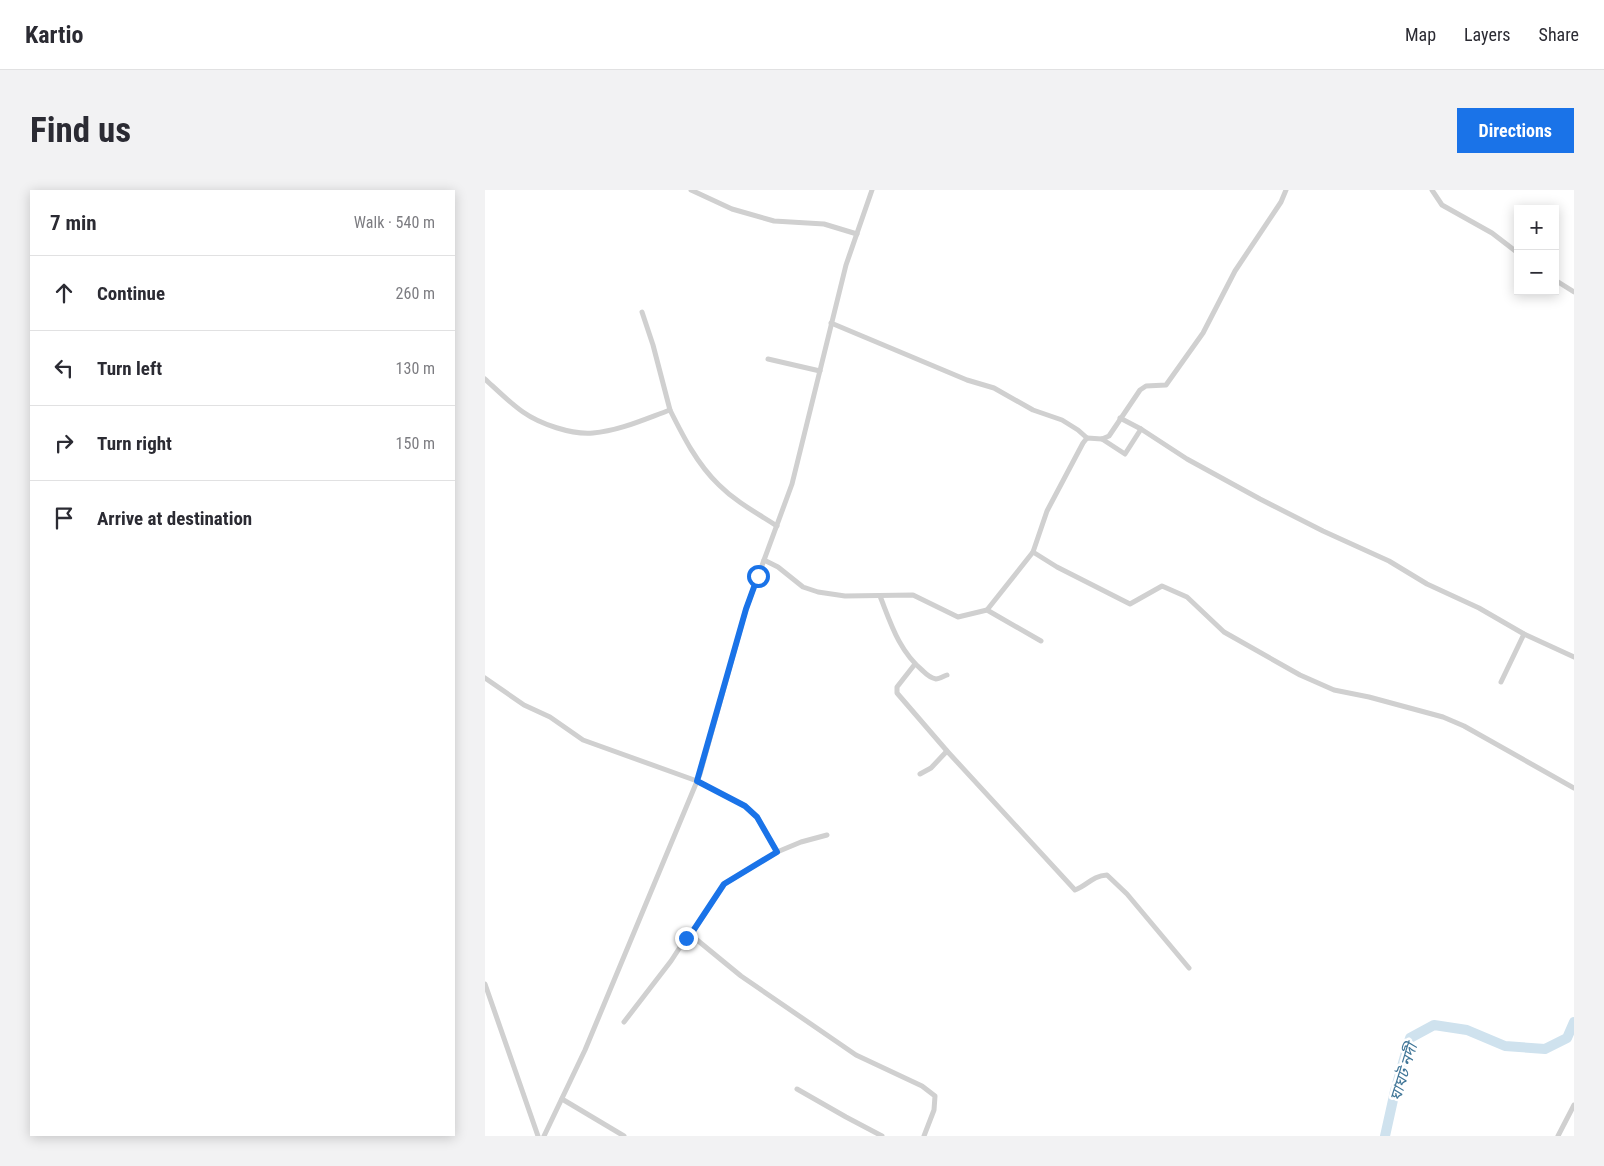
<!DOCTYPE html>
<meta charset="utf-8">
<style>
body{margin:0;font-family:"Roboto Condensed","Noto Sans Bengali",sans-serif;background:#f2f2f3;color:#2b2b33}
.controls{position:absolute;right:15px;top:15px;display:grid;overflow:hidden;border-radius:0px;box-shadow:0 2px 12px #0003}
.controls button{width:45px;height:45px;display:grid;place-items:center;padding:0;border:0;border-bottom:1px solid #e1e1e2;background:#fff;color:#2b2b33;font:25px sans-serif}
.stop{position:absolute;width:15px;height:15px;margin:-11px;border:4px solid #1a73e8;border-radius:50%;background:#fff}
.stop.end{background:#1a73e8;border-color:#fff;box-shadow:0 1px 5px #0008}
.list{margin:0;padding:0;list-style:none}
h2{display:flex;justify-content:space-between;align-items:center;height:65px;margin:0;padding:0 20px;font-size:21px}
h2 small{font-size:16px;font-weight:400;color:#7c7c81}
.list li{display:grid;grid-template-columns:32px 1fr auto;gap:15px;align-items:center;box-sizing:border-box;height:75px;padding:0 20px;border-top:1px solid #e1e1e2}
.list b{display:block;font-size:19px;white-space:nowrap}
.list em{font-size:16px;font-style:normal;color:#7c7c81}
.icon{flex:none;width:28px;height:28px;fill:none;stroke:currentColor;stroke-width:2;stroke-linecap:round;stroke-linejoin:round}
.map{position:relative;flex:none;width:1089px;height:946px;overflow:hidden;border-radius:0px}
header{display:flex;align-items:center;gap:30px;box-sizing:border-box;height:70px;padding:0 25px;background:#fff;border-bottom:1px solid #e1e1e2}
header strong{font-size:24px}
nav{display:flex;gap:28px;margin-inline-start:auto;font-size:18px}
.intro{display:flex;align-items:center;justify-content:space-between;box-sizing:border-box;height:120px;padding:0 30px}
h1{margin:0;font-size:35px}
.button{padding:12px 22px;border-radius:0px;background:#1a73e8;color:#fff;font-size:18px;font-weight:700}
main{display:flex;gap:30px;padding:0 30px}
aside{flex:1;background:#fff;border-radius:0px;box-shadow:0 2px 12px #0003}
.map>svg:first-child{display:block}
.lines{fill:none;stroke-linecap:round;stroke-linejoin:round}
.river{stroke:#cfe2ee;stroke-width:10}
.minor{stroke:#d0d0d0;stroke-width:5}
.route{stroke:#1a73e8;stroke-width:6}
.labels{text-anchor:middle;stroke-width:5;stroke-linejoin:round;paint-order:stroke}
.water-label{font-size:16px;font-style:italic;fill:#3f7597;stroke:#fff}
</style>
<header>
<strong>Kartio</strong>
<nav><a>Map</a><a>Layers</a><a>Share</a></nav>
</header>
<div class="intro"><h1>Find us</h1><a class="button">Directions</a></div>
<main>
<aside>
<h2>7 min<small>Walk · 540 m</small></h2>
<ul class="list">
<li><svg class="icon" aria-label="ahead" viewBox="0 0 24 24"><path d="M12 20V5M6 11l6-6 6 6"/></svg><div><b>Continue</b></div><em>260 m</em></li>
<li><svg class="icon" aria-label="left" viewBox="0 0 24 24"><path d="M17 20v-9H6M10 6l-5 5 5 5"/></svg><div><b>Turn left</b></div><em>130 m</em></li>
<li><svg class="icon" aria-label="right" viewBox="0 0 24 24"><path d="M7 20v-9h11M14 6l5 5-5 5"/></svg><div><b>Turn right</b></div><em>150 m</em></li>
<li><svg class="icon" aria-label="arrive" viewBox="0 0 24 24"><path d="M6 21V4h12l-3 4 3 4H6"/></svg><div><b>Arrive at destination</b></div></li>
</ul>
</aside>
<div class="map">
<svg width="1089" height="946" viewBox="0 0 1089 946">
<rect width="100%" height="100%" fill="#fff"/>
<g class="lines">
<path class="river" d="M900,946l10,-45 15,-53 24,-13 33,5 38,16 40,3 22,-11 7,-16"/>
<g class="minor">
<path d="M206,0l41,19 42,12 50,3 33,10"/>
<path d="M801,0l-5,12 -46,69 -32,62 -37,52 -20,1 -6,4 -31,46 -7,3 -15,-1 -4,5 -36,68 -14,41 24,15 73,37 32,-18 25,11 37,35 76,43 34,15 35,7 74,20 21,9 110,62"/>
<path d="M947,0l10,15 50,28 26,20"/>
<path d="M1070,90l19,12"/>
<path d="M157,122l11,33 17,65"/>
<path d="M346,133l136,57 27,8 39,22 29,10 16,10 9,8"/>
<path d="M283,169l52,12"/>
<path d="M0,189c12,11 25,24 38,33 17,12 49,23 70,21 26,-2 52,-14 77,-23 13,26 27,54 49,75 17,17 38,28 58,41"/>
<path d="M635,228l21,11 46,30 73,40 63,32 66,30 38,23 52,24 45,26 50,23"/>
<path d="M617,249l23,15 16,-25"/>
<path d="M279,370l14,7 25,20 15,5 27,4 68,-1 45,22 29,-7 46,-58"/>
<path d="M395,406c11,28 19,55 43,75 3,3 8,7 13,8 3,0 8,-3 11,-4"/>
<path d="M502,420l54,31"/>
<path d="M430,474l-18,23v6l50,58 128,139c13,-5 17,-14 32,-15l20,19 62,74"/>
<path d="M0,488l39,27 26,12 33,23 114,41 48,25 12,11 20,35"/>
<path d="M1016,492l23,-48"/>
<path d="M435,584l11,-6 16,-17"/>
<path d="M206,745l50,41 115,79 66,31 13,10 -1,14 -10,26"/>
<path d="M0,794l53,152"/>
<path d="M139,832l47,-61 15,-23 5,-3 33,-51 53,-32 24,-10 26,-7"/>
<path d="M312,899l49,28 36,19"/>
<path d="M77,909l62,37"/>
<path d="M59,946l41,-86 115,-276 46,-165 46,-125 54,-219 26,-75"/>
<path d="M1073,946l16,-31"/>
</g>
</g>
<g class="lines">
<path class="route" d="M201,748l5,-4 33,-50 53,-32 -20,-35 -12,-11 -48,-25 49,-172 12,-33"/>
</g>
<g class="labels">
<g class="water-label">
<text transform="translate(918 882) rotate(-73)" y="6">ঘাঘট নদী</text>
</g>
</g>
</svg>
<div class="controls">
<button>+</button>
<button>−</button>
</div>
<div class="stop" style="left:273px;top:386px"></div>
<div class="stop end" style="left:201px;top:748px"></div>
</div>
</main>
